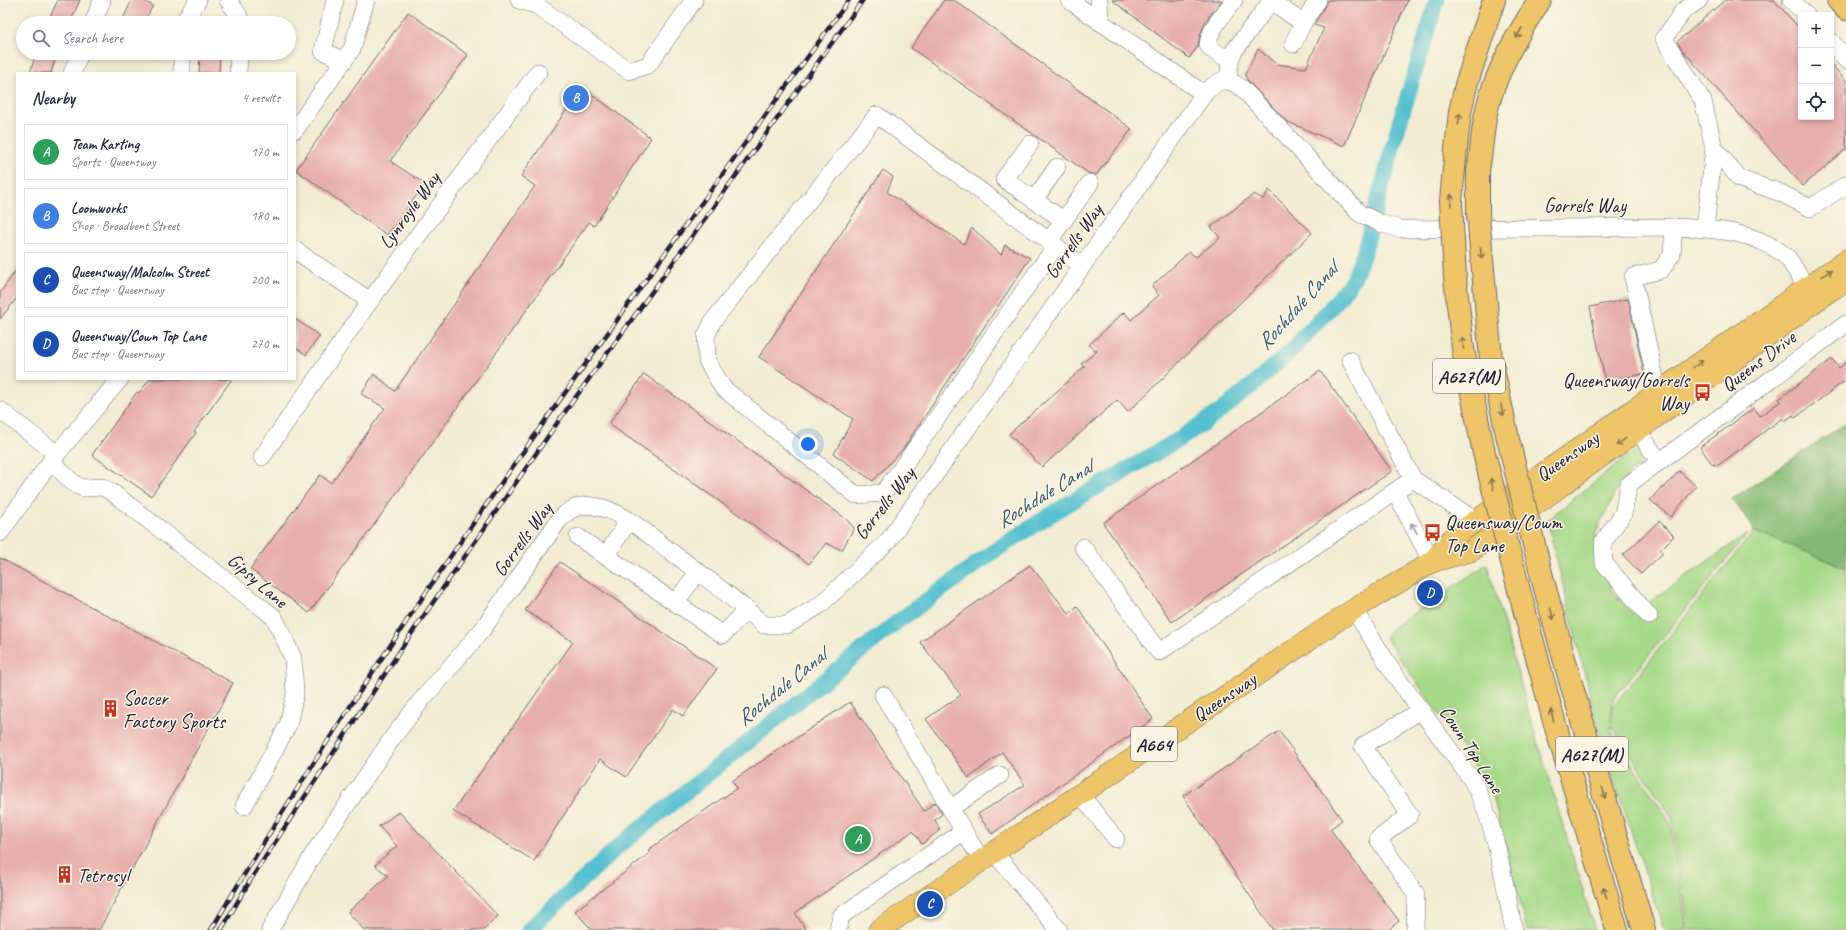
<!DOCTYPE html>
<meta charset="utf-8">
<style>
body{margin:0;font-family:Caveat,sans-serif;background:#f6f6f7;color:#1f2937}
.controls{position:absolute;right:12px;top:12px;display:grid;overflow:hidden;border-radius:0px;box-shadow:0 2px 6px #0003}
.controls button{width:36px;height:36px;display:grid;place-items:center;padding:0;border:0;border-bottom:1px solid #e0e1e3;background:#fff;color:#1f2937;font:20px sans-serif}
.you{position:absolute;left:808px;top:444px;width:14px;height:14px;margin:-10px;border:3px solid #fff;border-radius:50%;background:#1a73e8;box-shadow:0 0 0 6px #1a73e833}
.badge{display:grid;place-items:center;width:26px;height:26px;border-radius:50%;background:#0f766e;color:#fff;font-size:13px;font-weight:700}
.pin{position:absolute;translate:-50% -50%;border:2px solid #fff;box-shadow:0 1px 4px #0006}
.list{margin:0;padding:0;list-style:none}
h2{display:flex;justify-content:space-between;align-items:center;height:52px;margin:0;padding:0 16px;font-size:17px}
h2 small{font-size:13px;font-weight:400;color:#747a83}
.list li{display:grid;grid-template-columns:26px 1fr auto;gap:12px;align-items:center;box-sizing:border-box;height:56px;margin:0 8px 8px;padding:0 8px;border:1px solid #e0e1e3;border-radius:0px}
.list b{display:block;font-size:15px;white-space:nowrap}
.list p{margin:0;font-size:13px;white-space:nowrap;color:#747a83}
.list em{font-size:13px;font-style:normal;color:#747a83}
.icon{flex:none;width:22px;height:22px;fill:none;stroke:currentColor;stroke-width:2;stroke-linecap:round;stroke-linejoin:round}
.map{position:relative;flex:none;width:1846px;height:930px;overflow:hidden}
.search{position:absolute;background:#fff;box-shadow:0 2px 6px #0003;left:16px;top:16px;width:280px;height:44px;display:flex;align-items:center;gap:10px;box-sizing:border-box;padding:0 14px;border-radius:22px;color:#747a83;font-size:15px}
.panel{position:absolute;background:#fff;box-shadow:0 2px 6px #0003;left:16px;top:72px;width:280px;height:308px;border-radius:0px}
.map>svg:first-child{display:block}
.green{fill:#a6d988;stroke:#647e62}
.forest{fill:#84b974;stroke:#536e58}
.lines{fill:none;stroke-linecap:round;stroke-linejoin:round}
.canal{stroke:#54c0cf;stroke-width:16}
.building{fill:#e7afab}
.minor-casing{stroke:#6b6970;stroke-width:18}
.major-casing{stroke:#6b6970;stroke-width:22}
.highway-casing{stroke:#6b6970;stroke-width:24}
.minor{stroke:#fff;stroke-width:17}
.major{stroke:#eec569;stroke-width:21}
.highway{stroke:#eec569;stroke-width:22}
.rail-casing{stroke:#22223b;stroke-width:4.5}
.rail{stroke:#fcf5e5;stroke-width:3;stroke-dasharray:9;stroke-linecap:butt}
.highway-bridge-casing{stroke:#6b6970;stroke-width:24;stroke-linecap:butt}
.highway-bridge{stroke:#eec569;stroke-width:22}
.oneway{stroke:#887452}
.oneway2{stroke:#9c9ca7}
.labels{text-anchor:middle;stroke-width:3;stroke-linejoin:round;paint-order:stroke}
.shield{fill:#fcf5e5;stroke:#63616e;stroke-width:1}
.shield-label{font-size:19px;font-weight:bold;fill:#22223b}
.street-label{font-size:20px;fill:#22223b;stroke:#fcf5e5}
.poi-label{font-size:20px;fill:#22223b;stroke:#fcf5e5;text-anchor:start}
.water-label{font-size:21px;font-style:italic;fill:#34596f;stroke:#fcf5e5}
</style>
<div class="map">
<svg width="1846" height="930" viewBox="0 0 1846 930">
<rect width="100%" height="100%" fill="#fcf5e5"/>
<filter id="ink" filterUnits="userSpaceOnUse"><feTurbulence type="fractalNoise" baseFrequency=".025" numOctaves="2"/><feDisplacementMap in="SourceGraphic" scale="8" xChannelSelector="R" yChannelSelector="G"/><feConvolveMatrix kernelMatrix="1 2 1 2 8 2 1 2 1" color-interpolation-filters="sRGB"/></filter>
<filter id="wash" filterUnits="userSpaceOnUse"><feTurbulence type="fractalNoise" baseFrequency=".012" numOctaves="4" result="noise"/><feDisplacementMap in="SourceGraphic" scale="16" xChannelSelector="R" yChannelSelector="G"/><feGaussianBlur stdDeviation="0.9" result="paint"/><feColorMatrix in="noise" values="0 0 0 0 0 0 0 0 0 0 0 0 0 0 0 0 0 1.4 0 .05"/><feComposite in="paint" operator="in"/></filter>
<g filter="url(#wash)">
<rect width="100%" height="100%" fill="#f3ecd3"/>
<g class="green">
<path d="M1639,447l7,11 -28,28 -23,49 16,55 21,24 116,-81 -135,166 -2,24 2,-17 141,-175 92,37v362h-157l-17,-113 -61,-91 -1,4 60,92 17,108h-23l-62,-186 -55,-224z"/>
<path d="M1487,564l45,160 63,206h-68l-36,-141 -106,-152 8,-10z"/>
</g>
<path class="forest" d="M1846,423v145l-92,-37 -2,-5 -20,-27z"/>
<g class="lines">
<path class="canal" d="M529,930l91,-85 277,-223 97,-71 67,-43 117,-68 40,-27 36,-29 38,-34 44,-48 18,-24 10,-26 33,-121 40,-131"/>
</g>
<g id="blocks">
<g class="building">
<path d="M58,0h22l-10,23h-23z"/>
<path d="M132,0h10l11,6 -10,17h-22z"/>
<path d="M944,0h10l178,129 -36,46 -8,-2 -177,-125z"/>
<path d="M1112,0h110l-17,22 -5,14 -2,10 -9,12z"/>
<path d="M1328,0h80l-64,146 -58,-25 -38,-40 -3,-7 13,-25 18,15 30,4 18,-40 -10,-3z"/>
<path d="M1725,0h49l27,30v87h30v-53l15,17v68l-43,37 -119,-134 -7,-10z"/>
<path d="M408,12l60,43 -78,106 35,23 -38,51 -91,-65z"/>
<path d="M36,53h9l11,3 -5,17h-21z"/>
<path d="M200,54l20,1 -1,18h-20z"/>
<path d="M582,87l69,51 -57,88 -5,-4 -210,296 -70,95 -59,-44 70,-94 11,8 54,-75 -24,-14 13,-20 21,17 140,-205 -14,-10z"/>
<path d="M883,170l10,7 -6,15 77,52 8,-16 29,27 4,-10 25,13 -127,191 -30,32 -39,-27 19,-35 -94,-62z"/>
<path d="M1269,190l43,43 -184,179 -11,-12 -75,67 -33,-33 75,-67 -3,-3 16,-13 -8,-6 35,-33 7,8 28,-25 -7,-9 37,-34 7,5 24,-19 -9,-11 43,-33 9,5z"/>
<path d="M17,269v29l-17,21v-26z"/>
<path d="M1628,299l16,75 -39,7 -15,-74z"/>
<path d="M295,319l25,17 -14,19 -11,-8z"/>
<path d="M1832,359l7,9 7,-6v18l-51,38 -2,-3 -8,6 -2,-3 -66,48 -2,-2 -2,1 -13,-18 54,-39 6,8 21,-15 -2,-2z"/>
<path d="M1320,371l72,100 -220,151 -69,-99z"/>
<path d="M644,374l201,144 9,10 -12,22 -16,-7 -17,21 -200,-140z"/>
<path d="M150,379h82l-38,53 2,1 -45,63 -59,-41 45,-63 2,1z"/>
<path d="M1679,471l17,15 -25,31 -21,-17 12,-13 2,1z"/>
<path d="M1659,521l15,15 -14,14 3,3 -22,21 -18,-19z"/>
<path d="M0,558l233,125 -134,247h-99z"/>
<path d="M560,562l157,107 -34,47 -10,-7 -47,68 -26,-18 -66,102 -81,-50 120,-169 -48,-32z"/>
<path d="M1030,565l39,49 8,-8 76,113 -161,115 -14,-20 47,-29 -23,-33 -33,26 -43,-59 35,-24 -41,-53z"/>
<path d="M850,702l74,109 11,-9 7,12 -7,6 5,10 -18,14 -9,-13 -118,82 11,17h-214l-17,-19 76,-59 -3,-2 89,-62 -5,-7z"/>
<path d="M1279,731l63,89 -12,9 69,92 -11,9h-115l-90,-134z"/>
<path d="M399,812l99,104 -14,14h-120l-16,-18 40,-36 -13,-11 22,-19 -18,-20z"/>
</g>
</g>
</g>
<g filter="url(#ink)">
<use href="#blocks" fill-opacity="0" stroke="#6b6970" stroke-width="1"/>
<g class="lines">
<defs>
<g id="minor">
<path d="M228,0l10,14 3,9"/>
<path d="M335,0l-12,51 21,10"/>
<path d="M519,0l17,5 93,66 19,-6 46,-65"/>
<path d="M1069,0l135,94"/>
<path d="M1099,0l1,22"/>
<path d="M1699,0l-16,11 -19,28 39,62 11,47 -9,80"/>
<path d="M1791,0l15,15"/>
<path d="M1271,1l32,22 15,-23"/>
<path d="M93,23l9,-23"/>
<path d="M183,23l15,-23"/>
<path d="M1831,41l15,19"/>
<path d="M1293,44l10,-21"/>
<path d="M182,53v20"/>
<path d="M1230,60l-18,-10 -4,-5c1,-16 17,-32 26,-45"/>
<path d="M72,73l8,-20"/>
<path d="M238,73l1,-20"/>
<path d="M1228,81l2,-21 4,-9 38,-51"/>
<path d="M295,130l57,-81 14,-49"/>
<path d="M1030,144l-26,35 59,41"/>
<path d="M1714,148l26,31 41,14 29,15 36,-23"/>
<path d="M1034,200l23,-33"/>
<path d="M1049,241l-172,-126 -164,206 -7,15 1,25 16,27 133,107 27,-2c61,-80 113,-166 173,-247"/>
<path d="M295,250l75,51"/>
<path d="M1082,266l-33,-25 41,-58"/>
<path d="M1350,360l63,119 63,42"/>
<path d="M1658,392l-25,-115 28,-7 11,-16 2,-27"/>
<path d="M0,410l57,44"/>
<path d="M1631,419l28,43"/>
<path d="M262,457l108,-156 168,-229"/>
<path d="M51,461l20,20 7,5 7,2 18,-1 10,6 161,124 19,41 2,36 -7,31 -44,81"/>
<path d="M1395,492l37,70"/>
<path d="M0,533l51,-72 69,-82"/>
<path d="M578,537l145,98 24,-26"/>
<path d="M1083,547l76,105 254,-173"/>
<path d="M605,556l24,-35"/>
<path d="M675,603l23,-31"/>
<path d="M1356,608l5,13 33,53 78,106c25,45 31,100 42,150"/>
<path d="M1649,616l-45,-53 -1,-21 20,-28 6,-30 217,-160"/>
<path d="M883,695l98,165"/>
<path d="M1080,794l36,45"/>
<path d="M951,808l49,-33"/>
<path d="M993,851l66,79"/>
<path d="M270,930l44,-77 79,-116 27,-35 62,-72 77,-110c10,-11 20,-16 35,-14 28,4 54,29 76,45 32,24 65,47 94,74h23l33,-20 68,-64 316,-447c14,-15 22,-18 39,-5l116,124 21,10 20,6 274,-2c40,2 82,3 114,31l25,40"/>
<path d="M838,930l3,-14 123,-85"/>
<path d="M1415,930l1,-36 -38,-55 32,-24 -47,-69 58,-36"/>
</g>
<g id="major">
<path d="M1432,562l21,-25 393,-277"/>
<path d="M879,930l477,-322 76,-46 39,-11 360,-261 15,-9"/>
</g>
<g id="highway">
<path d="M1838,0l8,9"/>
<path d="M1455,158l5,-46 6,-27 28,-85"/>
<path d="M1480,158c2,-15 3,-30 6,-45 9,-41 31,-79 54,-113"/>
<path d="M1542,577l28,103 74,250"/>
<path d="M1519,590l35,131 63,209"/>
</g>
</defs>
<use href="#minor" class="minor-casing"/>
<use href="#major" class="major-casing"/>
<use href="#highway" class="highway-casing"/>
<use href="#minor" class="minor"/>
<use href="#major" class="major"/>
<use href="#highway" class="highway"/>
<defs>
<g id="rail">
<path d="M211,930c191,-324 418,-626 638,-930"/>
<path d="M221,930l30,-51 156,-239 155,-224 301,-416"/>
</g>
</defs>
<use href="#rail" class="rail-casing"/>
<use href="#rail" class="rail"/>
<defs>
<g id="highway-bridge">
<path d="M1455,158l-4,43 4,77 8,71 21,104 35,137"/>
<path d="M1480,158l-2,12v45l13,144 17,80 34,138"/>
</g>
</defs>
<use href="#highway-bridge" class="highway-bridge-casing"/>
<use href="#highway-bridge" class="highway-bridge"/>
</g>
<defs><path id="oneway-shaft" d="M-6 0H5M1.5-3L5.5 0L1.5 3" fill="none" stroke-width="1.6" stroke-linecap="round" stroke-linejoin="round"/></defs>
<g class="oneway">
<use href="#oneway-shaft" transform="translate(1519 33) rotate(119)"/>
<use href="#oneway-shaft" transform="translate(1459 119) rotate(-83)"/>
<use href="#oneway-shaft" transform="translate(1451 200) rotate(-88)"/>
<use href="#oneway-shaft" transform="translate(1481 253) rotate(85)"/>
<use href="#oneway-shaft" transform="translate(1827 273) rotate(-34)"/>
<use href="#oneway-shaft" transform="translate(1463 343) rotate(-97)"/>
<use href="#oneway-shaft" transform="translate(1698 364) rotate(-35)"/>
<use href="#oneway-shaft" transform="translate(1502 410) rotate(78)"/>
<use href="#oneway-shaft" transform="translate(1621 442) rotate(144)"/>
<use href="#oneway-shaft" transform="translate(1492 484) rotate(-104)"/>
<use href="#oneway-shaft" transform="translate(1552 614) rotate(75)"/>
<use href="#oneway-shaft" transform="translate(1552 715) rotate(-105)"/>
<use href="#oneway-shaft" transform="translate(1604 793) rotate(73)"/>
<use href="#oneway-shaft" transform="translate(1605 893) rotate(-108)"/>
</g>
<use class="oneway2" href="#oneway-shaft" transform="translate(1414 528) rotate(-119)"/>
</g>
<defs>
<symbol id="bus-bare" viewBox="-9 -9 18 18"><path d="M-5-6H5V4H4V6H2V4H-2V6H-4V4H-5ZM-3.5-4V0h7V-4ZM-3.5 1.2v1.5H-2V1.2ZM2 1.2v1.5H3.5V1.2Z" fill="#c8321e" stroke="#fcf5e5" stroke-width="2.5" paint-order="stroke"/></symbol>
<symbol id="building-bare" viewBox="-9 -9 18 18"><path d="M-4-6H4V6H1V3H-1V6H-4ZM-2.5-4.3h1.7v1.8h-1.7ZM.8-4.3h1.7v1.8H.8ZM-2.5-1h1.7V.8h-1.7ZM.8-1h1.7V.8H.8Z" fill="#c8321e" stroke="#fcf5e5" stroke-width="2.5" paint-order="stroke"/></symbol>
</defs>
<g fill-rule="evenodd">
<use href="#bus-bare" x="1690" y="380" width="25" height="25"/>
<use href="#bus-bare" x="1420" y="520" width="25" height="25"/>
<use href="#building-bare" x="98" y="696" width="25" height="25"/>
<use href="#building-bare" x="52" y="862" width="25" height="25"/>
</g>
<g class="labels">
<g class="shield">
<rect x="1433" y="359" width="72" height="34" rx="3"/>
<rect x="1131" y="727" width="46" height="34" rx="3"/>
<rect x="1556" y="737" width="72" height="34" rx="3"/>
</g>
<g class="shield-label">
<text x="1469" y="383">A627(M)</text>
<text x="1154" y="751">A664</text>
<text x="1592" y="761">A627(M)</text>
</g>
<g class="street-label">
<text x="1585" y="212">Gorrels Way</text>
<text transform="translate(409 210) rotate(-54)" y="7">Lynroyle Way</text>
<text transform="translate(1073 241) rotate(-55)" y="7">Gorrells Way</text>
<text transform="translate(1758 361) rotate(-37)" y="7">Queens Drive</text>
<text transform="translate(1567 456) rotate(-35)" y="7">Queensway</text>
<text transform="translate(884 503) rotate(-52)" y="7">Gorrells Way</text>
<text transform="translate(522 539) rotate(-54)" y="7">Gorrells Way</text>
<text transform="translate(258 580) rotate(41)" y="7">Gipsy Lane</text>
<text transform="translate(1224 697) rotate(-34)" y="7">Queensway</text>
<text transform="translate(1472 749) rotate(57)" y="7">Cown Top Lane</text>
</g>
<g class="poi-label">
<text x="1689" y="387" text-anchor="end">Queensway/Gorrels<tspan x="1689" dy="23">Way</tspan></text>
<text x="1445" y="529">Queensway/Cowm<tspan x="1445" dy="23">Top Lane</tspan></text>
<text x="123" y="705">Soccer<tspan x="123" dy="23">Factory Sports</tspan></text>
<text x="77" y="882">Tetrosyl</text>
</g>
<g class="water-label">
<text transform="translate(1297 306) rotate(-48)" y="7">Rochdale Canal</text>
<text transform="translate(1044 494) rotate(-32)" y="7">Rochdale Canal</text>
<text transform="translate(781 687) rotate(-39)" y="7">Rochdale Canal</text>
</g>
</g>
</svg>
<div class="controls">
<button>+</button>
<button>−</button>
<button><svg class="icon" aria-label="locate" viewBox="0 0 24 24"><circle cx="12" cy="12" r="6"/><path d="M12 2v4M12 18v4M2 12h4M18 12h4"/></svg></button>
</div>
<div class="you"></div>
<div class="pin badge" style="left:858px;top:839px;background:#2e9e5b">A</div>
<div class="pin badge" style="left:576px;top:98px;background:#3f7fe0">B</div>
<div class="pin badge" style="left:930px;top:904px;background:#1a4fb4">C</div>
<div class="pin badge" style="left:1430px;top:593px;background:#1a4fb4">D</div>
<div class="search"><svg class="icon" aria-label="search" viewBox="0 0 24 24"><circle cx="10" cy="10" r="6"/><path d="M15 15l6 6"/></svg>Search here</div>
<section class="panel">
<h2>Nearby<small>4 results</small></h2>
<ul class="list">
<li><span class="badge" style="background:#2e9e5b">A</span><div><b>Team Karting</b><p>Sports · Queensway</p></div><em>170 m</em></li>
<li><span class="badge" style="background:#3f7fe0">B</span><div><b>Loomworks</b><p>Shop · Broadbent Street</p></div><em>180 m</em></li>
<li><span class="badge" style="background:#1a4fb4">C</span><div><b>Queensway/Malcolm Street</b><p>Bus stop · Queensway</p></div><em>200 m</em></li>
<li><span class="badge" style="background:#1a4fb4">D</span><div><b>Queensway/Cown Top Lane</b><p>Bus stop · Queensway</p></div><em>270 m</em></li>
</ul>
</section>
</div>
